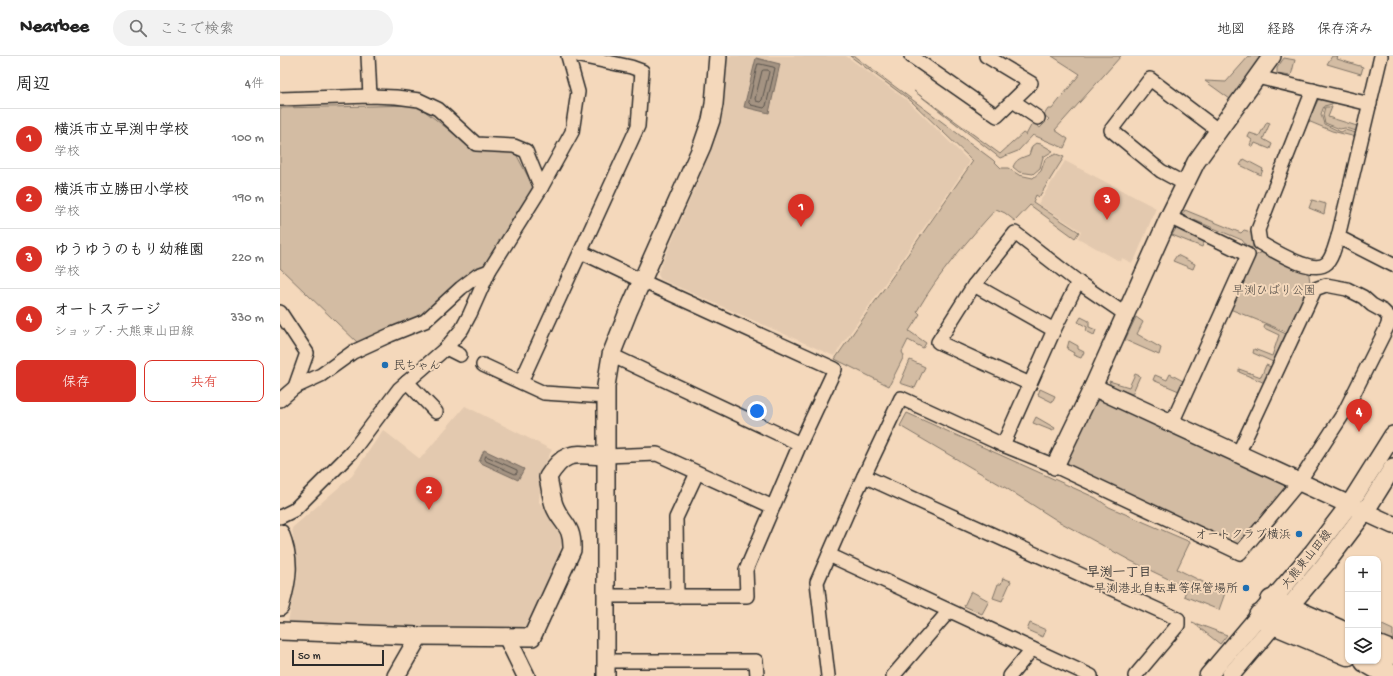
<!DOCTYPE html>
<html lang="ja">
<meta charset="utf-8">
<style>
body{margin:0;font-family:"Gochi Hand","Klee One",sans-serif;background:#f2f2f2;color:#222}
.controls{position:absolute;right:12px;bottom:12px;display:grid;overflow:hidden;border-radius:8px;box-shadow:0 1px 3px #0004}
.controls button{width:36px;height:36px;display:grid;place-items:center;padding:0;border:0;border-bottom:1px solid #e0e0e0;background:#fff;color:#222;font:20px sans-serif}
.scale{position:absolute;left:12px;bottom:10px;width:92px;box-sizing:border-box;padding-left:4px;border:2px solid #2b2b2b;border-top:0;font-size:11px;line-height:14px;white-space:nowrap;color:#2b2b2b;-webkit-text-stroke:3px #f4d8bb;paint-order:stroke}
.you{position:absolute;left:477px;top:355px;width:14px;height:14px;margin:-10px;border:3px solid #fff;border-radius:50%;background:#1a73e8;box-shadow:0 0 0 6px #1a73e833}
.badge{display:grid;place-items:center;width:26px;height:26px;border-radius:50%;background:#d93025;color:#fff;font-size:13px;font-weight:700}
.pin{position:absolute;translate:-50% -33px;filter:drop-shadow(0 1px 2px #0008)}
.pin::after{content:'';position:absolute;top:21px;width:14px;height:12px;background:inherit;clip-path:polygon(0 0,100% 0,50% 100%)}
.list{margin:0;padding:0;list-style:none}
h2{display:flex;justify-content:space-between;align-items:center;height:52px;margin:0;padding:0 16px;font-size:17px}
h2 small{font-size:13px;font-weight:400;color:#767676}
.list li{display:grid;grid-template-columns:26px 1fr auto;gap:12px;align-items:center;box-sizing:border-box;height:60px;padding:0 16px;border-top:1px solid #e0e0e0}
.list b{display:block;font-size:15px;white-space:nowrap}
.list p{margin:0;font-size:13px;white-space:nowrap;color:#767676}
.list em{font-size:13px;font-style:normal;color:#767676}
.actions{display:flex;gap:8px;padding:12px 16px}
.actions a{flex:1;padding:9px 0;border:1px solid #d93025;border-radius:8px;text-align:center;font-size:14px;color:#d93025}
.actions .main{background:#d93025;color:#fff}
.icon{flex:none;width:22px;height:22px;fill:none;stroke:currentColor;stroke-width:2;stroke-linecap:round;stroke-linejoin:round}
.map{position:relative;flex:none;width:1113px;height:620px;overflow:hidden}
header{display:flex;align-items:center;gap:24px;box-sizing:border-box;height:56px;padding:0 20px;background:#fff;border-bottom:1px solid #e0e0e0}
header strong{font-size:19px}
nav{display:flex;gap:22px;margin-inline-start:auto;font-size:14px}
.search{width:280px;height:36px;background:#f2f2f2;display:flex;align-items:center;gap:10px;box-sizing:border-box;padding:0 14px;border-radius:22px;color:#767676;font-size:15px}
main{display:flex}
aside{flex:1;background:#fff}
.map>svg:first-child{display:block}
.built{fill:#e3c9af}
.green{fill:#d3bca3;stroke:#7f7467}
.water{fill:#a49382;stroke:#74695f}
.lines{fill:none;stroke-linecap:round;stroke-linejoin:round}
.shore{stroke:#5b554e;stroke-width:1}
.minor-casing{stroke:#2b2b2b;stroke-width:16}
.tertiary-casing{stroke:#2b2b2b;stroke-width:20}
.motorway-casing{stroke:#2b2b2b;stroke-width:25}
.minor{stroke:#f4d8bb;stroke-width:13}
.tertiary{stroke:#f4d8bb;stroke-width:17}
.motorway{stroke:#f4d8bb;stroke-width:22}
.poi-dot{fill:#1f6fb2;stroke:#f4d8bb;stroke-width:1.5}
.labels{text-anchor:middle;stroke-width:4;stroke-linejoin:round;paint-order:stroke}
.park-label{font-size:12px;fill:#4d4843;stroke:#f4d8bb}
.poi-label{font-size:12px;fill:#2b2b2b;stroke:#f4d8bb;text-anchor:end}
.street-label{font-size:12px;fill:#2b2b2b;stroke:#f4d8bb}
.neighbourhood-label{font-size:13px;font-weight:bold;fill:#2b2b2b;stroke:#f4d8bb}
</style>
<header>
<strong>Nearbee</strong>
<div class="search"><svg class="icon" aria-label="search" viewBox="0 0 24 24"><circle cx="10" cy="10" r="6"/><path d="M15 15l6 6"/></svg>ここで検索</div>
<nav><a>地図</a><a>経路</a><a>保存済み</a></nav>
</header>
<main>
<aside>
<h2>周辺<small>4件</small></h2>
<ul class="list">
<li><span class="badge">1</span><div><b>横浜市立早渕中学校</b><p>学校</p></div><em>100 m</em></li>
<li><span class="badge">2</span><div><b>横浜市立勝田小学校</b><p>学校</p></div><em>190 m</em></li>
<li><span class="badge">3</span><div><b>ゆうゆうのもり幼稚園</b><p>学校</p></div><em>220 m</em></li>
<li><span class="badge">4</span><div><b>オートステージ</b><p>ショップ · 大熊東山田線</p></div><em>330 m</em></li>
</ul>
<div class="actions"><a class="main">保存</a><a>共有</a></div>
</aside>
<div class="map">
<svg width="1113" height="620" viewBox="0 0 1113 620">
<rect width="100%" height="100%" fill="#f4d8bb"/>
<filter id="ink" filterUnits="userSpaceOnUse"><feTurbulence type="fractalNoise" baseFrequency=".025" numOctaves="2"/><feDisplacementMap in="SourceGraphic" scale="8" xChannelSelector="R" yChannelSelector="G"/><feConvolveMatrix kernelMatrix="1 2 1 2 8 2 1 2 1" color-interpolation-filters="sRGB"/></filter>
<g filter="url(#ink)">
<g class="built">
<path d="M446,0h120l62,45 62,61 -136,194 -174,-77 -2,-6 40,-92 25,-75z"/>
<path d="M785,105l91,47 -20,49 -4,6 -10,-5 -1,4 -43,-24 3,-7 -43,-27z"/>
<path d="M185,350l87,44 -10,19 -3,33 13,16 10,23 -7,32 -28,52 -13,5 -227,-4 11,-51 -6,-47 60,-52 31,-46 37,29z"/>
</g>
<g class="green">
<path d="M570,0h4l139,104 8,8h7l11,7 14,3 8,-7 4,-12 11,-5 8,3 -25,40 -3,-2 -3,7 46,30 -4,6 -45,-33 -15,16 -10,-8 -9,-4c-29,32 -57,64 -79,102l3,3 -11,17 17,12 -3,5 -15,-8 -6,12 2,4 -15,30 -54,-27 138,-198 -62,-60z"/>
<path d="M772,0h69l-66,74 13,9 -4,9 -31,-13 -15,16 -18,7 -86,-67 86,63 23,-21 3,2 7,-13 7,6 9,-9 -5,-4 4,-6h4l28,-35z"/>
<path d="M969,0h15l-34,43 -25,-18 21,1z"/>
<path d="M1052,0h6l-1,3 26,8 -2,7 -34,-10z"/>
<path d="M1004,2l11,2 -4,16 -14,-2v-6z"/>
<path d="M1042,42l11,2 -1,4 -8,2 -3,8 3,10 17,8 4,-2 11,3v4l-24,-6 -24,-10 10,-21z"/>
<path d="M137,49l54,42 44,5 19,36 -48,76 -63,53 -63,28 -80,-77v-160z"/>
<path d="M1045,51h7l-4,10 29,9v5l-12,-3 -5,1 -15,-6 -2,-8z"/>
<path d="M987,66l3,1 -7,16 9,5 -2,5 -15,-6 -2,4 -3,-2 2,-5 -4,-3 2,-4 9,3z"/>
<path d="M756,87l5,1 12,7 -10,6 -3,11 -7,6 -14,-2 -6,-5c3,-8 8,-9 16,-12l3,-9z"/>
<path d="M964,103l19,10 -2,6 -21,-10z"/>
<path d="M1032,144l14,4 -2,10 -15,-6z"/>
<path d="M905,154l56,23 3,-3 7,2 5,13 -7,4 -7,-9 -60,-25z"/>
<path d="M897,171l28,12 -3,8 -30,-12z"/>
<path d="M986,194l42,19 3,19 -22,45 -59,-24 21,-51z"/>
<path d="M897,199l18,9 -2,5 -20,-8z"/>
<path d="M801,261l8,4v6l7,3 -2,5 -8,-4 1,-4 -9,-5z"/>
<path d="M856,261l7,5 -6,12 24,14 -2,7 -34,-15z"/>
<path d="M985,268l21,10 -13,28 -20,-9 1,-4 18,7 7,-21 -15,-7z"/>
<path d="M789,285l9,5v3l6,3 -3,6 -8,-3 1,-2 -7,-4z"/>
<path d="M630,304l15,7 -10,21 -15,-5z"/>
<path d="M986,309l5,2 -6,16 -26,-11v-3l22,8z"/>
<path d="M855,318l5,2 -8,18 -21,-8 -2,-5 20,6z"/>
<path d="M890,318l13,7 -4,10 -26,-11 2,-5 12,5z"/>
<path d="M760,333l15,7 -3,6 -14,-7z"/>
<path d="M820,344l185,85v5l-41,50 -8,4 -167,-77 -2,-7 27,-58z"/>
<path d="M627,357l189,85 13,9 81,35 -13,27 48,24 -6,17 -35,-14 3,-8 -56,-27 -73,-40 -52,-33 -106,-62z"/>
<path d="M756,361l19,11 -2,3 -20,-8z"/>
<path d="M723,522l8,3 -9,20 -9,-3 5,-14h3z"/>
<path d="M691,535l18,10 -7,13 -18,-8z"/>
<path d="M912,566l35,13 -7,9z"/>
<path d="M750,567l16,7 -3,7 -16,-7z"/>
<path d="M1098,567l15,7v14l-15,-6z"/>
</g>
<g class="water">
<path d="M476,2l24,6 -11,49 -25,-6z"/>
<path d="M204,394l40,19 -6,11 -39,-18z"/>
</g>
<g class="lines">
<g class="shore">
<path d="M478,8h2l13,3 2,1 -9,38 -2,2 -13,-3 -2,-2z"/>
<path d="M484,14h4l1,2 -7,28 -2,2 -4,-1 -1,-2 7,-28z"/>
<path d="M206,400l31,14v3l-2,1 -29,-13 -1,-2z"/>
</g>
<defs>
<g id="minor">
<path d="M88,0l2,40"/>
<path d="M631,0l86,60 34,-33 -45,-27"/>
<path d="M977,21l113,27"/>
<path d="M1033,34l-55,140 2,13c13,7 53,33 67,20 6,-6 8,-18 11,-26l43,-181"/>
<path d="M0,43l90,-3 26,1 23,3 19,9 38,35 38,2 12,5 15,37"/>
<path d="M733,45l25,17"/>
<path d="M905,128l-24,-13 -50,-41 39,-51 69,52"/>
<path d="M889,161l79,38 -76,168"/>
<path d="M1058,181l55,28"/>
<path d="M301,196l61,29 193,88 -35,75 -54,126 1,26h-140"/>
<path d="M694,229l80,45"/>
<path d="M0,256l27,41 -12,34"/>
<path d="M166,292l14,7"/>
<path d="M331,299l189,89"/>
<path d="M203,309l61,28 62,4"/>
<path d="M127,326l29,30"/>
<path d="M241,326l117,-256 4,-55 -11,-4 -51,-11"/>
<path d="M750,328l-92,-42 36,-57 41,-52 63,49 47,32"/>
<path d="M0,344l15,-13 26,-12 32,-23 37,-17 35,-14 36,-33 17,-13 11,-4"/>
<path d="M723,389l51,-115 24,-48"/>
<path d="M958,398l77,-165 11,-4 21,4 16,8 9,8 11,6 6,6 -1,8"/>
<path d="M326,400l51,-2 116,53"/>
<path d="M584,420l314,143v6l-43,51"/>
<path d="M0,461l14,-7 57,-57 48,-64 47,-41 16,-19 8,-15 19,-43 52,-83 31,-56 6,-40 -10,-36"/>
<path d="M549,499l262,121"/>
<path d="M397,541l-1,-79 21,-45"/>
<path d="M326,605h150l1,15"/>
<path d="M548,620l-11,-94 37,-85 47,-99 102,47 52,21 185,87 59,-71 46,-71 43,-86 5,-6"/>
<path d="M613,620l56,-65"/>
<path d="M730,620l22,-27"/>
</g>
<g id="tertiary">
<path d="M813,331l300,138"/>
<path d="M775,410l38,-79 76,-170 27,-55 76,-106"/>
<path d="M0,477c11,27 8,47 0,74"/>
<path d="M0,575l139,5 113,1 40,-87c1,-26 -11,-26 -18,-45 -3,-9 -4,-19 -6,-28 18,-29 28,-22 58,-21"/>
<path d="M227,581l19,39"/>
<path d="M116,620l23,-40"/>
<path d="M326,620v-290l5,-31 17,-43 74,-166 9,-26 3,-16 4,-48"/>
<path d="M928,620l105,-124 36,-47 44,-70"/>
<path d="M950,620l98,-115 37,-49 28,-45"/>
</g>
<g id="motorway">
<path d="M992,545l76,34"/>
<path d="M980,560l14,7 74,31"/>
<path d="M1098,591l15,6"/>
<path d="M1086,605l26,15"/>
</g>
</defs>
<use href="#minor" class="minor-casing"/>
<use href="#tertiary" class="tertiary-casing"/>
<use href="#motorway" class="motorway-casing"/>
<use href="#minor" class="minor"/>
<use href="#tertiary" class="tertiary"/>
<use href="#motorway" class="motorway"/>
</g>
</g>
<g class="poi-dot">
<circle cx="105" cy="309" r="4"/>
<circle cx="1019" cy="478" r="4"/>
<circle cx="966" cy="532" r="4"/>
</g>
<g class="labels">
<g class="park-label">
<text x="994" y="238">早渕ひばり公園</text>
</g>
<g class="poi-label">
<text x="113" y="313" text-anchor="start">民ちゃん</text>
<text x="1011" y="482">オートクラブ横浜</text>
<text x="958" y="536">早渕港北自転車等保管場所</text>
</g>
<g class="street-label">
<text transform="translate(1026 503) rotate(-51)" y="4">大熊東山田線</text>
</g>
<g class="neighbourhood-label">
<text x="839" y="520">早渕一丁目</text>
</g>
</g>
</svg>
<div class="controls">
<button>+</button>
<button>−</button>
<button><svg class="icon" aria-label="layers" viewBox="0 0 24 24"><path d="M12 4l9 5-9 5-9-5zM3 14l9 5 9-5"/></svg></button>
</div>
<div class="scale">50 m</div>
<div class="you"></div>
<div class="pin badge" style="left:521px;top:171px">1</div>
<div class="pin badge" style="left:149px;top:454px">2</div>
<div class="pin badge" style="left:827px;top:164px">3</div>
<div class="pin badge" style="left:1079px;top:376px">4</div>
</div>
</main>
